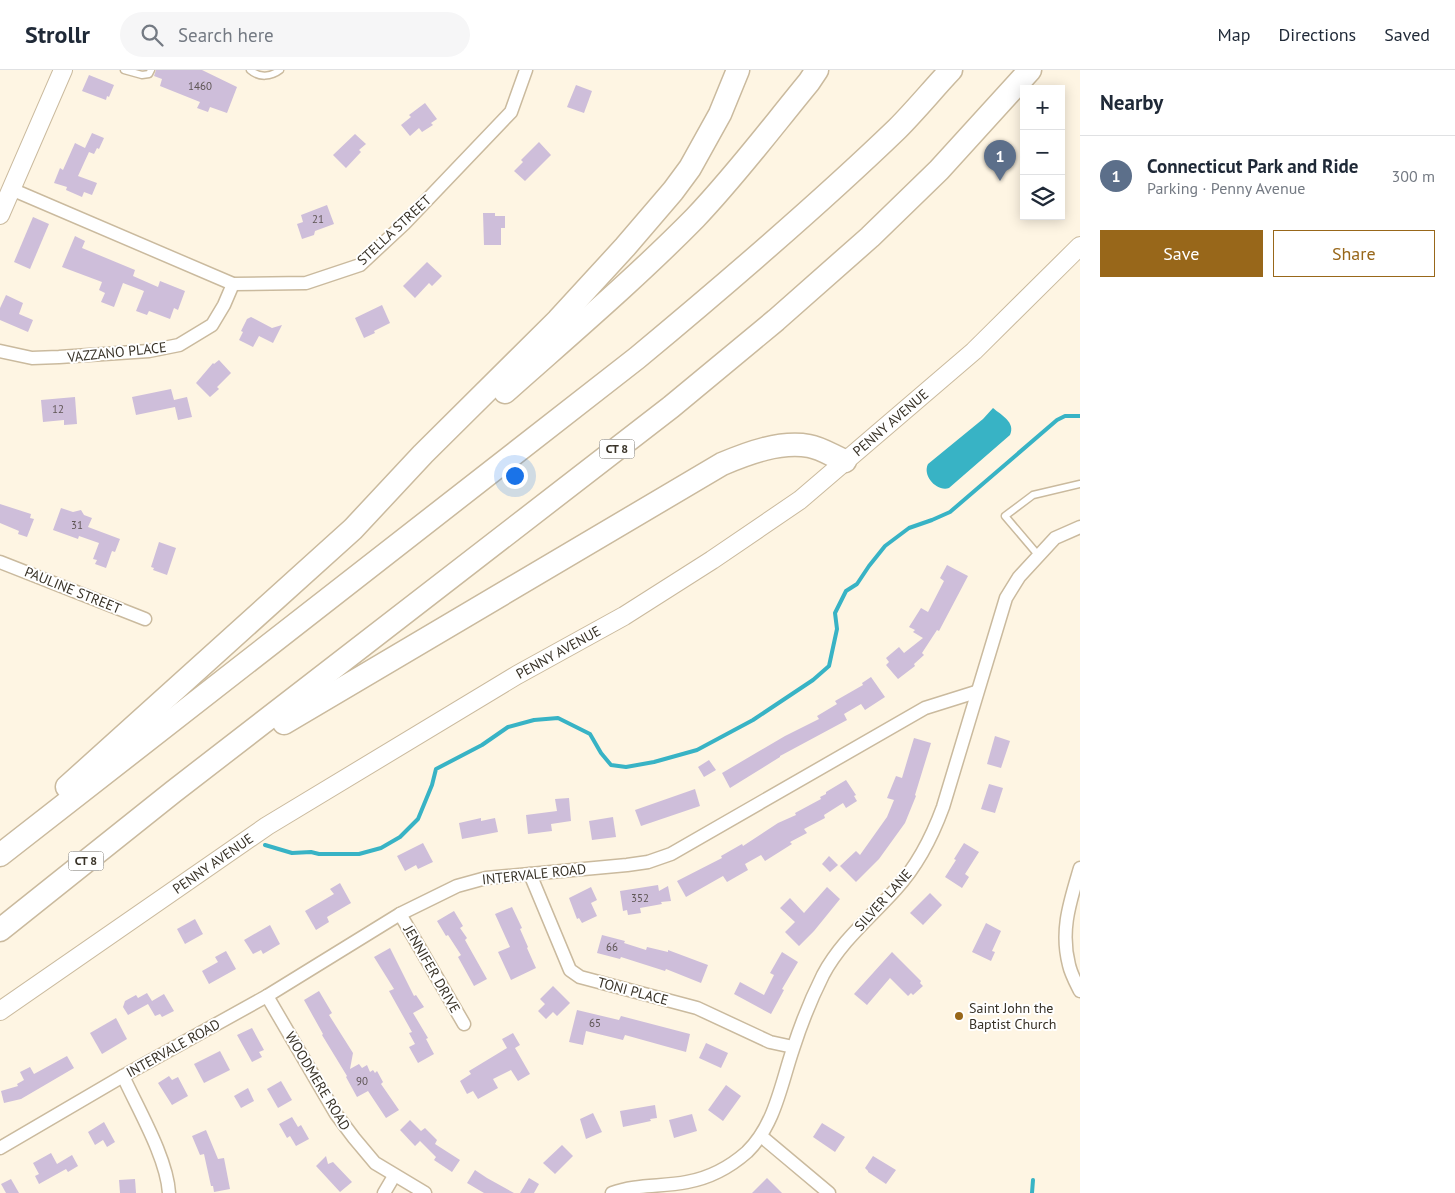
<!DOCTYPE html>
<meta charset="utf-8">
<style>
body{margin:0;font-family:"PT Sans",sans-serif;background:#f6f6f7;color:#1f2937}
.controls{position:absolute;right:15px;top:15px;display:grid;overflow:hidden;border-radius:0px;box-shadow:0 2px 12px #0003}
.controls button{width:45px;height:45px;display:grid;place-items:center;padding:0;border:0;border-bottom:1px solid #e0e1e3;background:#fff;color:#1f2937;font:25px sans-serif}
.you{position:absolute;left:514px;top:405px;width:18px;height:18px;margin:-12px;border:4px solid #fff;border-radius:50%;background:#1a73e8;box-shadow:0 0 0 8px #1a73e833}
.badge{display:grid;place-items:center;width:32px;height:32px;border-radius:50%;background:#98671a;color:#fff;font-size:16px;font-weight:700}
.pin{position:absolute;translate:-50% -41px;filter:drop-shadow(0 1px 2px #0008)}
.pin::after{content:'';position:absolute;top:26px;width:18px;height:15px;background:inherit;clip-path:polygon(0 0,100% 0,50% 100%)}
.list{margin:0;padding:0;list-style:none}
h2{display:flex;justify-content:space-between;align-items:center;height:65px;margin:0;padding:0 20px;font-size:21px}
h2 small{font-size:16px;font-weight:400;color:#747a83}
.list li{display:grid;grid-template-columns:32px 1fr auto;gap:15px;align-items:center;box-sizing:border-box;height:80px;padding:0 20px;border-top:1px solid #e0e1e3}
.list b{display:block;font-size:19px;white-space:nowrap}
.list p{margin:0;font-size:16px;white-space:nowrap;color:#747a83}
.list em{font-size:16px;font-style:normal;color:#747a83}
.actions{display:flex;gap:10px;padding:15px 20px}
.actions a{flex:1;padding:11px 0;border:1px solid #98671a;border-radius:0px;text-align:center;font-size:18px;color:#98671a}
.actions .main{background:#98671a;color:#fff}
.icon{flex:none;width:28px;height:28px;fill:none;stroke:currentColor;stroke-width:2;stroke-linecap:round;stroke-linejoin:round}
.map{position:relative;flex:none;width:1080px;height:1123px;overflow:hidden}
header{display:flex;align-items:center;gap:30px;box-sizing:border-box;height:70px;padding:0 25px;background:#fff;border-bottom:1px solid #e0e1e3}
header strong{font-size:24px}
nav{display:flex;gap:28px;margin-inline-start:auto;font-size:18px}
.search{width:350px;height:45px;background:#f6f6f7;display:flex;align-items:center;gap:12px;box-sizing:border-box;padding:0 18px;border-radius:28px;color:#747a83;font-size:19px}
main{display:flex}
aside{flex:1;background:#fff}
.map>svg:first-child{display:block}
.water{fill:#38b3c5}
.lines{fill:none;stroke-linecap:round;stroke-linejoin:round}
.stream{stroke:#38b3c5;stroke-width:4}
.building{fill:#cebeda}
.lane-casing{stroke:#caba9e;stroke-width:9}
.street-casing{stroke:#caba9e;stroke-width:15}
.secondary-casing{stroke:#caba9e;stroke-width:20}
.highway-casing{stroke:#caba9e;stroke-width:25}
.lane{stroke:#fff;stroke-width:6}
.street{stroke:#fff;stroke-width:12}
.secondary{stroke:#fff;stroke-width:18}
.highway{stroke:#fff;stroke-width:22}
.poi-dot{fill:#98671a;stroke:#fff;stroke-width:2}
.labels{text-anchor:middle;stroke-width:4;stroke-linejoin:round;paint-order:stroke}
.number-label{font-size:11px;fill:#5e5554}
.shield{fill:#fff;stroke:#747068;stroke-width:1}
.shield-label{font-size:12px;font-weight:bold;fill:#383227}
.street-label{font-size:14px;fill:#383227;stroke:#fff}
.poi-label{font-size:14px;fill:#383227;stroke:#fff;text-anchor:start}
</style>
<header>
<strong>Strollr</strong>
<div class="search"><svg class="icon" aria-label="search" viewBox="0 0 24 24"><circle cx="10" cy="10" r="6"/><path d="M15 15l6 6"/></svg>Search here</div>
<nav><a>Map</a><a>Directions</a><a>Saved</a></nav>
</header>
<main>
<div class="map">
<svg width="1080" height="1123" viewBox="0 0 1080 1123">
<rect width="100%" height="100%" fill="#fef5e3"/>
<path class="water" d="M993,338c8,7 23,14 17,27l-61,53c-12,4 -27,-12 -21,-24l55,-45z"/>
<g class="lines">
<g class="stream">
<path d="M265,775l27,8 19,-1 8,2h40l22,-6 19,-11 18,-18 14,-34 4,-16 46,-24 26,-18 26,-7 24,-2 32,16 11,19 10,12 15,2 28,-5 43,-12 56,-30 60,-40 16,-14 8,-37 -2,-16 11,-22 11,-7 12,-18 16,-20 24,-18 23,-8 18,-8 107,-92 8,-4h15"/>
<path d="M1032,1123l1,-13"/>
</g>
</g>
<g class="building">
<path d="M156,0h46l35,17 -10,26 -17,-6 -2,5 -11,-4 3,-6 -40,-16 2,-7 -8,-3z"/>
<path d="M89,5l25,10 -5,12 -2,-1 -1,4 -24,-9z"/>
<path d="M576,15l16,6 -8,22 -17,-6z"/>
<path d="M425,33l12,16 -6,4 2,2 -11,7 -3,-4 -9,8 -9,-11 10,-8 -2,-2z"/>
<path d="M92,63l12,5 -5,11 -2,-1 -3,6 -5,-2 -11,24 19,7 -5,12 -8,-3 -2,5 -16,-7 1,-3 -13,-4 6,-15 3,2 12,-27 10,5z"/>
<path d="M355,64l11,10 -7,6 2,2 -15,16 -13,-13z"/>
<path d="M539,72l12,13 -26,26 -11,-10 9,-9 -2,-2z"/>
<path d="M327,135l7,19 -19,7 -1,4 -12,4 -5,-15 6,-2 -2,-7z"/>
<path d="M483,143h12v3h10v12h-4v17h-17z"/>
<path d="M33,147l16,7 -19,45 -16,-7z"/>
<path d="M75,166l10,5 -3,7 53,22 -2,6 25,11 2,-6 25,10 -7,19 -4,-2 -4,11 -21,-8 -2,4 -11,-4 8,-20 -21,-8 -9,24 -13,-5 4,-9 -6,-3 3,-8 -40,-15z"/>
<path d="M427,192l15,14 -10,10 -3,-3 -14,15 -12,-12z"/>
<path d="M6,225l17,8 -4,11 14,6 -5,12 -28,-12v-12z"/>
<path d="M382,235l8,18 -16,8 1,2 -11,5 -9,-20z"/>
<path d="M251,247l21,11 10,-3 -9,18 -14,-7 -6,11 -14,-7 4,-8 -2,-1 6,-12z"/>
<path d="M219,290l12,13 -14,14 2,2 -9,8 -14,-14 17,-20 1,1z"/>
<path d="M171,319l3,11 13,-3 5,20 -14,3 -3,-13 -39,8 -4,-18z"/>
<path d="M75,327l2,27 -13,1v-5l-21,2 -2,-22z"/>
<path d="M0,434l31,10 -1,4 4,1 -7,18 -9,-3 1,-3 -19,-8z"/>
<path d="M61,438l12,4 8,-2 3,5 8,3 -4,9 32,12 -5,13 -3,-1 -6,17 -11,-4 2,-4 -4,-1 6,-16 -20,-7 -1,3 -25,-9z"/>
<path d="M159,472l17,6 -9,27 -14,-5 1,-2 -3,-1z"/>
<path d="M947,495l21,11 -29,55 -2,-1 -15,23 2,2 -10,9 1,2 -17,13 -12,-14 3,-3 -3,-4 13,-11 5,6 19,-15 -10,-6 2,-2 -6,-3 12,-19 7,4 16,-31 -4,-3z"/>
<path d="M871,607l14,20 -20,13 -4,-6 -17,10 3,6 -67,36v1l-50,31 -8,-15 63,-37 34,-17 -2,-3 20,-12 -2,-3 28,-16 -1,-2z"/>
<path d="M995,666l15,5 -9,27 -14,-4z"/>
<path d="M914,668l17,5 -16,52 1,1 -11,27 -26,36 -23,23 -16,-16 16,-15 4,4 27,-38 7,-17 -7,-2 9,-22 6,2z"/>
<path d="M709,690l7,10 -12,7 -6,-10z"/>
<path d="M846,710l10,15 -2,1 3,5 -11,7 -3,-5 -19,12 1,3 -21,11 3,4 -17,9 2,2 -27,17 -4,-6 -16,9 3,6 -21,12 -4,-6 -37,21 -9,-16 45,-23 -1,-2 21,-12 1,2 35,-23 18,-8 -1,-2 26,-14 -1,-2 6,-3v-2z"/>
<path d="M989,714l14,4 -8,25 -14,-4z"/>
<path d="M695,719l5,17 -59,20 -6,-16z"/>
<path d="M569,728l2,23 -20,3 1,7 -24,3 -2,-19 31,-4 -2,-12z"/>
<path d="M613,747l3,20 -24,3 -3,-19z"/>
<path d="M481,748v3l14,-3 3,14 -36,7 -3,-16z"/>
<path d="M423,773l10,19 -15,7 -2,-4 -11,6 -8,-15z"/>
<path d="M964,773l15,9 -14,22 4,3 -7,11 -17,-11 11,-17 -2,-1z"/>
<path d="M829,786l9,9 -8,7 -8,-8z"/>
<path d="M340,813l11,20 -24,14 2,5 -13,8 -11,-19 29,-17 -4,-5z"/>
<path d="M658,815l1,6 9,-5 3,15 -10,1 1,2 -22,4 1,5 -13,2 -1,-5 -4,1 -3,-20z"/>
<path d="M591,817l6,13 -6,3 6,13 -15,7 -3,-5 -2,1 -8,-21z"/>
<path d="M827,817l13,12 -26,32 -15,15 -14,-14 10,-10 -15,-14 10,-10 14,15z"/>
<path d="M930,823l12,12 -19,20 -13,-12z"/>
<path d="M512,837l10,21 -2,1 8,18 -1,1 9,20 -25,12 -13,-28 12,-5 -15,-33z"/>
<path d="M454,841l9,15 -3,2 7,10 -2,2 22,39 -13,7 -16,-29 3,-2 -13,-20 -2,1 -9,-15z"/>
<path d="M195,849l8,15 -18,10 -8,-15z"/>
<path d="M986,853l15,8 -9,20 3,1 -4,9 -19,-9z"/>
<path d="M270,855l10,19 -17,10 -2,-4 -8,4 -9,-14z"/>
<path d="M602,865l23,6 -1,2 22,7 1,-3 21,5v-2l40,15 -7,18 -35,-14 -1,2 -44,-14 -1,2 -23,-6z"/>
<path d="M390,878l24,48 2,-1 8,12 -11,6 15,25 -2,1 8,15 -16,9 -9,-16 6,-3 -6,-11 3,-1 -23,-41 5,-2 -20,-32z"/>
<path d="M226,881l10,18 -27,15 -7,-13 16,-9 -3,-5z"/>
<path d="M782,882l16,10 -16,27 2,1 -13,24 -37,-20 6,-12 24,13 10,-20 -4,-2z"/>
<path d="M892,882l29,29 -1,2 3,3 -10,9 -2,-2 -3,3 -18,-18 -23,27 -13,-11z"/>
<path d="M553,916l17,17 -13,13 -4,-4 -7,7 -8,-8 7,-7 -5,-5z"/>
<path d="M319,921l13,22 -3,2 24,38 -3,16 9,-5 3,4 5,-3 3,7 3,-2 2,3 2,-2 6,11 -2,2 18,26 -13,8 -18,-27 -11,6 -11,-20 1,-1 -25,-41 1,-1 -19,-34z"/>
<path d="M147,923l5,8 12,-7 10,17 -12,6 -2,-3 -5,2 -7,-12 -20,11 -5,-8 2,-6 11,-6 2,3z"/>
<path d="M577,940l42,10 2,-4 69,18 -4,18 -61,-17 -2,5 -37,-9 -3,14 -14,-3z"/>
<path d="M116,948l11,21 -25,15 -12,-21z"/>
<path d="M252,958l12,22 -5,2 3,5 -10,5 -15,-27z"/>
<path d="M513,963l7,12 -5,3 15,26 -12,7 -7,-11 -18,9 5,9 -20,11 -5,-8 -6,3 -7,-13 11,-7 -2,-3 38,-23 -5,-9z"/>
<path d="M706,973l22,10 -7,15 -22,-10z"/>
<path d="M220,981l10,19 -26,13 -10,-19z"/>
<path d="M67,986l7,12 -53,31 -17,4 -3,-12 17,-5 -1,-2 7,-4 -4,-8 10,-5 4,7z"/>
<path d="M169,1006l3,4 6,-3 10,19 -16,9 -14,-22z"/>
<path d="M281,1011l11,19 -14,8 -11,-19z"/>
<path d="M726,1015l15,11 -18,25 -15,-11z"/>
<path d="M248,1018l6,13 -13,7 -7,-12z"/>
<path d="M655,1035l2,13 -7,1 1,2 -28,6 -3,-16z"/>
<path d="M593,1043l9,19 -16,7 -6,-20z"/>
<path d="M692,1044l5,17 -23,7 -5,-18z"/>
<path d="M292,1047l6,10 3,-2 8,14 -13,7 -6,-10 -3,2 -8,-14z"/>
<path d="M410,1050l11,11 4,-3 12,12 -2,4 25,16 -8,12 -18,-12 2,-3 -16,-16 -5,5 -15,-16z"/>
<path d="M104,1052l11,20 -8,5 -4,-7 -8,5 -7,-13z"/>
<path d="M822,1053l23,14 -10,15 -22,-15z"/>
<path d="M206,1060l12,29 6,-1 6,31 -16,3 -1,-6h-2l-7,-32 -4,1 -8,-19z"/>
<path d="M562,1075l11,11 -18,18 -12,-11z"/>
<path d="M51,1083l6,11 15,-9 6,11 -10,6 -2,-3 -27,15 -4,-8 4,-2 -6,-11z"/>
<path d="M326,1086l2,8 5,-2 19,20 -12,10 -24,-26z"/>
<path d="M873,1086l23,14 -10,14 -18,-12v-1l-3,-3z"/>
<path d="M475,1100l12,8 27,15h-30l-17,-10z"/>
<path d="M529,1108l10,6 -5,9h-14z"/>
<path d="M767,1108l15,15h-30z"/>
<path d="M11,1109l8,14h-13l-5,-9z"/>
<path d="M135,1109l1,14h-16l-1,-13z"/>
</g>
<g class="lines">
<defs>
<g id="lane">
<path d="M124,0l18,5 7,-1 2,-4"/>
<path d="M250,0c9,8 21,7 30,0"/>
<path d="M1039,486l-34,-40 28,-21 47,-11"/>
</g>
<g id="street">
<path d="M11,119l222,95 73,-1 54,-18 44,-41 107,-112 15,-42"/>
<path d="M0,281l32,7 27,-1 90,-6 30,-6 33,-20 12,-20 9,-21"/>
<path d="M0,492l145,57"/>
<path d="M1080,798c-10,34 -20,62 -11,97 2,9 7,18 11,26"/>
<path d="M530,804l40,96 10,7 117,31 73,34 23,5"/>
<path d="M400,844l64,110"/>
<path d="M267,926l69,118 18,24 21,25 50,30"/>
<path d="M123,1006c15,33 44,82 46,117"/>
<path d="M761,1066l68,57"/>
<path d="M0,1078l123,-72 144,-80 133,-82 57,-28 29,-8 141,-13 21,-3 23,-8 254,-146 51,-16"/>
<path d="M384,1123l10,-17"/>
<path d="M612,1123c24,-9 50,-6 75,-11 22,-4 43,-15 60,-30 28,-27 34,-68 46,-103 8,-25 18,-50 30,-74 18,-34 48,-58 73,-86 22,-24 36,-52 47,-82l63,-209 13,-21 36,-39 25,-11"/>
</g>
<g id="secondary">
<path d="M0,145l63,-145"/>
<path id="s1" d="M0,941l267,-185 250,-151 107,-59 88,-56 88,-60 174,-149 106,-105"/>
</g>
<g id="highway">
<path d="M505,322c64,-57 130,-113 190,-174 41,-43 77,-91 114,-136l8,-12"/>
<path d="M284,653l438,-259c26,-11 58,-23 87,-18 12,2 24,10 36,15"/>
<path d="M67,717l286,-258 70,-75 135,-134 67,-73 48,-56 17,-23 30,-54 18,-44"/>
<path d="M0,785l637,-497c89,-74 177,-149 260,-229 19,-19 36,-40 54,-59"/>
<path d="M0,860l173,-138 498,-385 105,-87 94,-83 69,-67 91,-100"/>
</g>
</defs>
<use href="#lane" class="lane-casing"/>
<use href="#street" class="street-casing"/>
<use href="#secondary" class="secondary-casing"/>
<use href="#highway" class="highway-casing"/>
<use href="#lane" class="lane"/>
<use href="#street" class="street"/>
<use href="#secondary" class="secondary"/>
<use href="#highway" class="highway"/>
</g>
<circle class="poi-dot" cx="959" cy="946" r="5"/>
<g class="labels">
<g class="number-label">
<text x="200" y="20">1460</text>
<text x="318" y="153">21</text>
<text x="58" y="343">12</text>
<text x="77" y="459">31</text>
<text x="640" y="832">352</text>
<text x="612" y="881">66</text>
<text x="595" y="957">65</text>
<text x="362" y="1015">90</text>
</g>
<g class="shield">
<rect x="599.5" y="369.5" width="35" height="19" rx="4"/>
<rect x="68.5" y="781.5" width="35" height="19" rx="4"/>
</g>
<g class="shield-label">
<text x="617" y="383">CT 8</text>
<text x="86" y="795">CT 8</text>
</g>
<g class="street-label">
<text transform="translate(394 160) rotate(-43)" y="5">STELLA STREET</text>
<text transform="translate(117 282) rotate(-6)" y="5">VAZZANO PLACE</text>
<text dy="5" stroke="none"><textPath href="#s1" startOffset="1069">PENNY AVENUE</textPath></text>
<text transform="translate(73 520) rotate(22)" y="5">PAULINE STREET</text>
<text dy="5" stroke="none"><textPath href="#s1" startOffset="664">PENNY AVENUE</textPath></text>
<text dy="5" stroke="none"><textPath href="#s1" startOffset="259">PENNY AVENUE</textPath></text>
<text transform="translate(534 804) rotate(-6)" y="5">INTERVALE ROAD</text>
<text transform="translate(883 830) rotate(-48)" y="5">SILVER LANE</text>
<text transform="translate(432 899) rotate(60)" y="5">JENNIFER DRIVE</text>
<text transform="translate(633 921) rotate(15)" y="5">TONI PLACE</text>
<text transform="translate(173 978) rotate(-29)" y="5">INTERVALE ROAD</text>
<text transform="translate(318 1011) rotate(59)" y="5">WOODMERE ROAD</text>
</g>
<g class="poi-label">
<text x="969" y="943">Saint John the<tspan x="969" dy="16">Baptist Church</tspan></text>
</g>
</g>
</svg>
<div class="controls">
<button>+</button>
<button>−</button>
<button><svg class="icon" aria-label="layers" viewBox="0 0 24 24"><path d="M12 4l9 5-9 5-9-5zM3 14l9 5 9-5"/></svg></button>
</div>
<div class="you"></div>
<div class="pin badge" style="left:1000px;top:111px;background:#5c6f8a">1</div>
</div>
<aside>
<h2>Nearby<small></small></h2>
<ul class="list">
<li><span class="badge" style="background:#5c6f8a">1</span><div><b>Connecticut Park and Ride</b><p>Parking · Penny Avenue</p></div><em>300 m</em></li>
</ul>
<div class="actions"><a class="main">Save</a><a>Share</a></div>
</aside>
</main>
